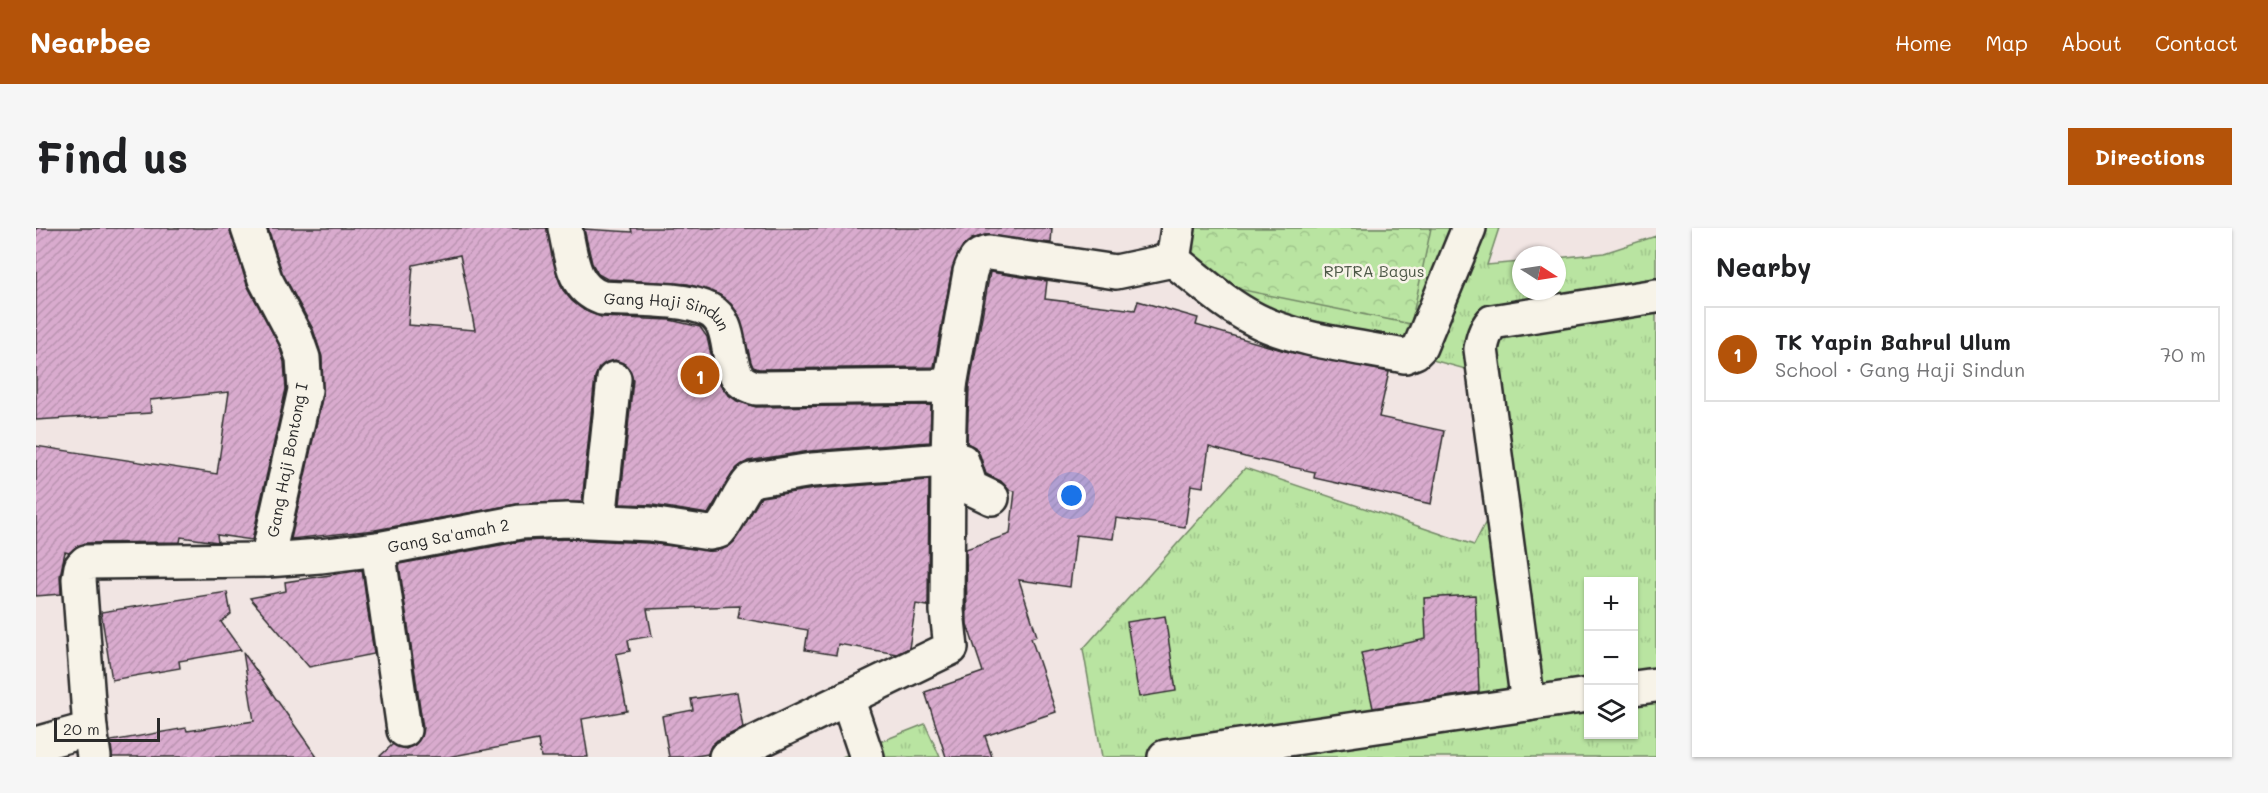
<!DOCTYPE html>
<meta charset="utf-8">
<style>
body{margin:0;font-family:Mali,sans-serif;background:#f6f6f6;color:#202124}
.controls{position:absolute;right:18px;bottom:18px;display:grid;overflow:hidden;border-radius:0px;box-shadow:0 2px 4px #0004}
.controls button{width:54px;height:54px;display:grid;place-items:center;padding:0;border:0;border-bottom:2px solid #e0e0e0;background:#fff;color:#202124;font:30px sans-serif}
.compass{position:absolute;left:1476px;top:18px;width:54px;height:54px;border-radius:50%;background:#fff;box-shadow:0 2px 4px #0004;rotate:102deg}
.scale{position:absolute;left:18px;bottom:15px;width:106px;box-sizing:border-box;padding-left:6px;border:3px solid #2b2b2b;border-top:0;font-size:16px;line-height:21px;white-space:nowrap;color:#2b2b2b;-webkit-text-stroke:4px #f7f3e8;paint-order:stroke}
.you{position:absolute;left:1036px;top:268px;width:21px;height:21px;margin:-15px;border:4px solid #fff;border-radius:50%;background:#1a73e8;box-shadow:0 0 0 9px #1a73e833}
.badge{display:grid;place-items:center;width:39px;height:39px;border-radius:50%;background:#b45309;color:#fff;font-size:20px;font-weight:700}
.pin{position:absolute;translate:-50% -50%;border:3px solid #fff;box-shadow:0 2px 6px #0006}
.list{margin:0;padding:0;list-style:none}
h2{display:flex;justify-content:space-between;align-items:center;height:78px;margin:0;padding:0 24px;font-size:26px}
h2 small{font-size:20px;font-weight:400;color:#757577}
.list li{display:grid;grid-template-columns:39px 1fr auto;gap:18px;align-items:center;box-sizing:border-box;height:96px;margin:0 12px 12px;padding:0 12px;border:2px solid #e0e0e0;border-radius:0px}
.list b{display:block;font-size:22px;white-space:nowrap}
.list p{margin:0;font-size:20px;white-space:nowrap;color:#757577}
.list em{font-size:20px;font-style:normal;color:#757577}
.icon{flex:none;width:33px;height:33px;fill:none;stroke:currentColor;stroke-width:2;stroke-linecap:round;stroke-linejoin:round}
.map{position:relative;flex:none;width:1620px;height:529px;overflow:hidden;border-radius:0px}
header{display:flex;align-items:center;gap:36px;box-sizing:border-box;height:84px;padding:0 30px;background:#b45309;color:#fff}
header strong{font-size:28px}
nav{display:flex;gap:33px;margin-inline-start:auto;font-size:21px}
.intro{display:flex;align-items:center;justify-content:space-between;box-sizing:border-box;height:144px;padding:0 36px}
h1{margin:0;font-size:42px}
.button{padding:15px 27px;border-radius:0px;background:#b45309;color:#fff;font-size:21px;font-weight:700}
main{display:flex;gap:36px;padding:0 36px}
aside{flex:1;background:#fff;border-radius:0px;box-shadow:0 2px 4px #0004}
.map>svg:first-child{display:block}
.grass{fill:url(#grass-tufts);stroke:#728866;stroke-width:1.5;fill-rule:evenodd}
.park{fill:url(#park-crowns);stroke:#728866;stroke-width:1.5}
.building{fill:url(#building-hatch);stroke:#2b2b2b;stroke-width:1.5;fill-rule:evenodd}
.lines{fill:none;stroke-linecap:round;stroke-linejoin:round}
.minor-casing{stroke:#2b2b2b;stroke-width:38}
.minor{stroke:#f7f3e8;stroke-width:33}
.labels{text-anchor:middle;stroke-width:5;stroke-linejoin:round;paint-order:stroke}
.park-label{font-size:16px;fill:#4e5948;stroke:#f7f3e8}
.street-label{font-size:16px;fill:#2b2b2b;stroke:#f7f3e8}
</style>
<header>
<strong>Nearbee</strong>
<nav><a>Home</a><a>Map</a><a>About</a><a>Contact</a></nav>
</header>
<div class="intro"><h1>Find us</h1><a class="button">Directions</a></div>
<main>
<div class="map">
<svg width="1620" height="529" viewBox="0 0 1620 529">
<defs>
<pattern id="grass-tufts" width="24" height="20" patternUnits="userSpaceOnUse" patternTransform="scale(1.5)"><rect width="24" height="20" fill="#b9e4a1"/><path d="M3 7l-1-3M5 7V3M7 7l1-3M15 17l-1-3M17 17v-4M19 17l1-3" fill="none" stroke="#9fc48b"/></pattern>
<pattern id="park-crowns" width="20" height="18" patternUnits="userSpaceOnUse" patternTransform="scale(1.5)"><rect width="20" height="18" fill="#b9e4a1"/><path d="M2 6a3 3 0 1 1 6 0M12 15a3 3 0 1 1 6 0" fill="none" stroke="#9fc48b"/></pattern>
<pattern id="building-hatch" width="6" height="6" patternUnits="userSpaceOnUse" patternTransform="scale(1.5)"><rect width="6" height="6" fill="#d9abce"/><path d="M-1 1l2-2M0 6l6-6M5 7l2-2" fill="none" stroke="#ba93b1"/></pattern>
</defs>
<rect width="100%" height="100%" fill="#f1e5e3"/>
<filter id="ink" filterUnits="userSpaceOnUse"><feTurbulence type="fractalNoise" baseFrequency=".0167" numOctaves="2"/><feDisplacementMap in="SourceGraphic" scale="12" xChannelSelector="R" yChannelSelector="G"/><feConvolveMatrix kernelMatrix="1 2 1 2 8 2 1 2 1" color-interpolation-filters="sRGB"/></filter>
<g filter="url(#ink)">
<g class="grass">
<path d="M1175,0h288l-12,37 34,-3v29h36v-33l47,-5 52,-17v521h-554l-19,-108 162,-181 229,77 22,-43 -23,-131 -272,-74zM1552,353h46v153h-46z"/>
<path d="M889,496l15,33h-98z"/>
</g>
<path class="park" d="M1159,0h236l-20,96 -227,-46z"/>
<g class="building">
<path d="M0,0h194l17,57 32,60 5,17 2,27 -34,151 -35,-5 1,7 -37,-5 -1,5 -95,1 -16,10 -4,-1 -5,24 1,18 -25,2v-150l181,28 12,-82 -79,8 1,13 -115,7z"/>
<path d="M232,0h279l10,47 6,15 9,11 12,9 17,7 69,3 30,7 7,10 8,36 5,11 7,10 10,7 19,6 175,-2 -1,37 -120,9 -62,10 -11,7 -5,6 -24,40 -55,-9 -33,-1 13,-124 -2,-8 -6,-8 -10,-4 -8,2 -8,6 -4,9 -13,125 -65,2 -142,26 -84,9 32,-145 -1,-37 -9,-28 -31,-57zM424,27l15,75 -67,-5 5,-60z"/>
<path d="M595,0h421l-1,15 -66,-8 -13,4 -10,8 -10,22 -18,98 -175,2 -6,-2 -2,-5 -12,-47 -8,-11 -11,-9 -32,-11 -81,-5 -9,-5 -6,-11 -8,-34 48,3z"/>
<path d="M954,44l57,9 -2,18 90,11 3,-9 60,17 -2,7 89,26 104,21 -10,45 65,14 -13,73 -117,-26 1,-6 -70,-15 -36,-10 -6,40 -12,-2 -6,42 -69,-9 -3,21 -37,-4 -6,52 -51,-7 18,56 -6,2 25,74 -71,24 7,21h-46l-21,-65 58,-20 -16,-48 -1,-75 44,-15 5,-43 -6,-1 -8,-9 -15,-7 -6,-19 -5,-8 -8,-4 2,-55z"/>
<path d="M893,252l-1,126 -12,-2 -7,44 -12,6 -59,-10 -2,11 -31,-5 3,-20 -70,-12 2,-12 -93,3 5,27 -24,4 2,11 -14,3 11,57 -45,8 6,38h-47l-3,-17 -90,17h-69l14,-13 13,5 9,-4 6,-8 2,-9 -24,-164 123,-23 46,-2 80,4 65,8 10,-2 11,-7 27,-45 53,-8z"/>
<path d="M326,342l12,84 -65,13 -59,-69 36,-7 -1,-9z"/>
<path d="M191,364l4,22 -10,8 20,28 -62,11 1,7 -68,12 -11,-68z"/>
<path d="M1439,367l4,97 -106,16 -12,-55 65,-14 -2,-41z"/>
<path d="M1129,388l11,75 -37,6 -12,-75z"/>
<path d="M207,424l74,105h-205l-1,-16 75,-13 1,3 67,-10z"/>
<path d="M701,464l6,36 -26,12 -6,6 -3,8 -18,3h-21l-7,-41 31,-6 -2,-11z"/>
</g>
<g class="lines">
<defs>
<g id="minor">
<path d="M212,0l17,51 31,59 7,20 2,32 -38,170"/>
<path id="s1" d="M529,0c6,28 7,60 37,70 29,2 82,-1 107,12 24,12 16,46 28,66 4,7 12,10 19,12l194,-2"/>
<path d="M1137,32l5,-32"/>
<path d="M563,293l15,-142"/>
<path d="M342,321l26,181"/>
<path d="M1598,460l22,-3"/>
<path d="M811,470l20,59"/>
<path d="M1492,476l-47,-355c2,-10 4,-19 11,-27l164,-26"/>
<path d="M0,516l54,-15"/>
<path id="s2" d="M58,529l-4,-28 -11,-150 2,-12 5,-5 181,-2 53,-4 58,-7 142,-27 48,-2 82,4 59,9 10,-2c13,-15 18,-36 32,-51l61,-10 120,-9 16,-3 2,-72 20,-114c4,-12 7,-17 19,-19l127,19 57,-12c27,21 53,45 83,60 41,21 104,27 149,36l10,-4 5,-5 49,-119"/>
<path d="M690,529l225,-109 -4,-37 1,-153 14,3 9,27 21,10"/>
<path d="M1129,529l423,-62"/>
</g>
</defs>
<use href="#minor" class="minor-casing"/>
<use href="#minor" class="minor"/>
</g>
</g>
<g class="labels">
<g class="park-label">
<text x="1338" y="49">RPTRA Bagus</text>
</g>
<g class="street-label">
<text dy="6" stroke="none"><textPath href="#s1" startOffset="152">Gang Haji Sindun</textPath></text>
<text transform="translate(251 232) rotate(-79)" y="6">Gang Haji Bontong I</text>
<text dy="6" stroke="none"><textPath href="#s2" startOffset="562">Gang Sa'amah 2</textPath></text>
</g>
</g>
</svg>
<div class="controls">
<button>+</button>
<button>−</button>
<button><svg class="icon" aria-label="layers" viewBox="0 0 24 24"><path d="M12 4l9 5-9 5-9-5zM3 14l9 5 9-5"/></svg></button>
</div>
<svg class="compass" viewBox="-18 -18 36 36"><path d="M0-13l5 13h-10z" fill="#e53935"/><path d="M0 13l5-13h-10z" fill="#757577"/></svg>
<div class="scale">20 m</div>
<div class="you"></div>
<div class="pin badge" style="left:664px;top:147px">1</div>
</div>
<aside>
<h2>Nearby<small></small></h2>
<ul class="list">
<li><span class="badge">1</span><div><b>TK Yapin Bahrul Ulum</b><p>School · Gang Haji Sindun</p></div><em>70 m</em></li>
</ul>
</aside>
</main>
